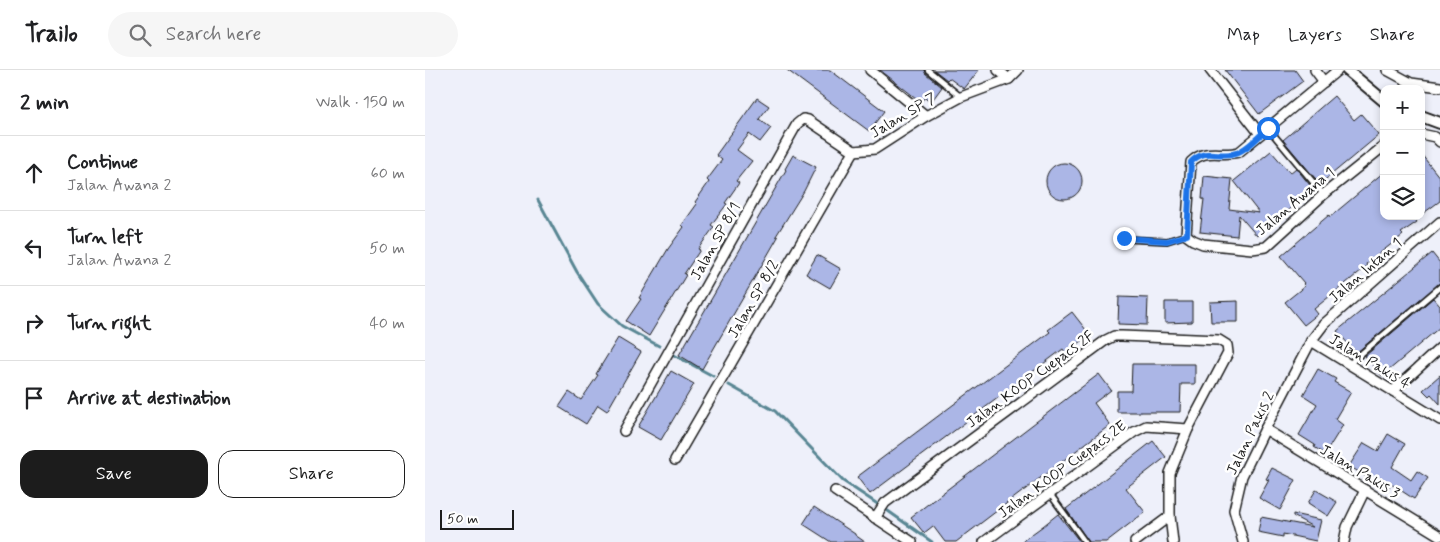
<!DOCTYPE html>
<meta charset="utf-8">
<style>
body{margin:0;font-family:Mynerve,sans-serif;background:#f6f6f6;color:#202124}
.controls{position:absolute;right:15px;top:15px;display:grid;overflow:hidden;border-radius:10px;box-shadow:0 2px 8px #0003}
.controls button{width:45px;height:45px;display:grid;place-items:center;padding:0;border:0;border-bottom:1px solid #e0e0e0;background:#fff;color:#202124;font:25px sans-serif}
.scale{position:absolute;left:15px;bottom:12px;width:74px;box-sizing:border-box;padding-left:5px;border:2px solid #1c1c1c;border-top:0;font-size:14px;line-height:18px;white-space:nowrap;color:#1c1c1c;-webkit-text-stroke:4px #fff;paint-order:stroke}
.stop{position:absolute;width:15px;height:15px;margin:-11px;border:4px solid #1a73e8;border-radius:50%;background:#fff}
.stop.end{background:#1a73e8;border-color:#fff;box-shadow:0 1px 5px #0008}
.list{margin:0;padding:0;list-style:none}
h2{display:flex;justify-content:space-between;align-items:center;height:65px;margin:0;padding:0 20px;font-size:21px}
h2 small{font-size:16px;font-weight:400;color:#757577}
.list li{display:grid;grid-template-columns:32px 1fr auto;gap:15px;align-items:center;box-sizing:border-box;height:75px;padding:0 20px;border-top:1px solid #e0e0e0}
.list b{display:block;font-size:19px;white-space:nowrap}
.list p{margin:0;font-size:16px;white-space:nowrap;color:#757577}
.list em{font-size:16px;font-style:normal;color:#757577}
.actions{display:flex;gap:10px;padding:15px 20px}
.actions a{flex:1;padding:11px 0;border:1px solid #1c1c1c;border-radius:15px;text-align:center;font-size:18px;color:#1c1c1c}
.actions .main{background:#1c1c1c;color:#fff}
.icon{flex:none;width:28px;height:28px;fill:none;stroke:currentColor;stroke-width:2;stroke-linecap:round;stroke-linejoin:round}
.map{position:relative;flex:none;width:1015px;height:472px;overflow:hidden}
header{display:flex;align-items:center;gap:30px;box-sizing:border-box;height:70px;padding:0 25px;background:#fff;border-bottom:1px solid #e0e0e0}
header strong{font-size:24px}
nav{display:flex;gap:28px;margin-inline-start:auto;font-size:18px}
.search{width:350px;height:45px;background:#f6f6f6;display:flex;align-items:center;gap:12px;box-sizing:border-box;padding:0 18px;border-radius:28px;color:#757577;font-size:19px}
main{display:flex}
aside{flex:1;background:#fff}
.map>svg:first-child{display:block}
.lines{fill:none;stroke-linecap:round;stroke-linejoin:round}
.stream{stroke:#598693;stroke-width:3}
.building{fill:#abb6e6;stroke:#1c1c1c}
.service-casing{stroke:#1c1c1c;stroke-width:8}
.minor-casing{stroke:#1c1c1c;stroke-width:12}
.tertiary-casing{stroke:#1c1c1c;stroke-width:14}
.service{stroke:#fff;stroke-width:4.5}
.minor{stroke:#fff;stroke-width:9}
.tertiary{stroke:#fff;stroke-width:10}
.route{stroke:#1a73e8;stroke-width:6}
.labels{text-anchor:middle;stroke-width:5;stroke-linejoin:round;paint-order:stroke}
.street-label{font-size:15px;fill:#1c1c1c;stroke:#fff}
</style>
<header>
<strong>Trailo</strong>
<div class="search"><svg class="icon" aria-label="search" viewBox="0 0 24 24"><circle cx="10" cy="10" r="6"/><path d="M15 15l6 6"/></svg>Search here</div>
<nav><a>Map</a><a>Layers</a><a>Share</a></nav>
</header>
<main>
<aside>
<h2>2 min<small>Walk · 150 m</small></h2>
<ul class="list">
<li><svg class="icon" aria-label="ahead" viewBox="0 0 24 24"><path d="M12 20V5M6 11l6-6 6 6"/></svg><div><b>Continue</b><p>Jalan Awana 2</p></div><em>60 m</em></li>
<li><svg class="icon" aria-label="left" viewBox="0 0 24 24"><path d="M17 20v-9H6M10 6l-5 5 5 5"/></svg><div><b>Turn left</b><p>Jalan Awana 2</p></div><em>50 m</em></li>
<li><svg class="icon" aria-label="right" viewBox="0 0 24 24"><path d="M7 20v-9h11M14 6l5 5-5 5"/></svg><div><b>Turn right</b></div><em>40 m</em></li>
<li><svg class="icon" aria-label="arrive" viewBox="0 0 24 24"><path d="M6 21V4h12l-3 4 3 4H6"/></svg><div><b>Arrive at destination</b></div></li>
</ul>
<div class="actions"><a class="main">Save</a><a>Share</a></div>
</aside>
<div class="map">
<svg width="1015" height="472" viewBox="0 0 1015 472">
<rect width="100%" height="100%" fill="#eef0fa"/>
<filter id="ink" filterUnits="userSpaceOnUse"><feTurbulence type="fractalNoise" baseFrequency=".02" numOctaves="2"/><feDisplacementMap in="SourceGraphic" scale="10" xChannelSelector="R" yChannelSelector="G"/><feConvolveMatrix kernelMatrix="1 2 1 2 8 2 1 2 1" color-interpolation-filters="sRGB"/></filter>
<g filter="url(#ink)">
<g class="lines">
<g class="stream">
<path d="M113,130l39,72 21,32 24,22 37,20"/>
<path d="M249,285l39,21"/>
<path d="M304,315l46,26 68,70 36,24"/>
<path d="M463,441l44,31"/>
</g>
</g>
<g class="building">
<path d="M362,0h43l54,41 -15,20z"/>
<path d="M455,0h44l1,3 17,14 -11,15 -6,-5 -4,5z"/>
<path d="M509,0h45l-15,19 -15,-11 -2,2z"/>
<path d="M800,0h70l8,11 -44,33z"/>
<path d="M909,26l20,24 7,-6 18,21 -59,49 -37,-44z"/>
<path d="M332,28l12,8 -10,13 12,9 -11,14 -11,-8 -12,16 15,11 -16,20 3,2 -14,20 2,1 -16,21 3,2 -16,22 2,1 -16,24 2,1 -37,61 -23,-15 15,-22 -2,-1 29,-49 16,-22 -2,-2 15,-21 -2,-2 14,-20 -2,-2 15,-20 -6,-5z"/>
<path d="M846,81l19,22 6,-5 18,22 -57,46 -18,-21 -2,21 -37,-4 4,-33h-2l2,-23 28,3 -3,30 30,4 -25,-32z"/>
<path d="M996,84l19,24v23l-19,14z"/>
<path d="M368,85l23,12 -12,24 -28,45 2,1 -76,132 -23,-14 107,-185 -1,-1z"/>
<circle cx="639" cy="111" r="18"/>
<path d="M959,102v44h29l4,6 -16,11 2,2 -37,29 1,2 -53,43 4,5 -14,11 -19,-23 20,-16 -2,-2 1,-1 -23,-27 48,-41 1,2z"/>
<path d="M1007,183l8,10v20l-84,70 -19,-22z"/>
<path d="M392,185l24,14 -11,19 -24,-14z"/>
<path d="M694,227l29,1 -1,27 -29,-1z"/>
<path d="M1008,228l7,8v21l-58,49 -17,-20z"/>
<path d="M813,231v21h-27l-1,-20z"/>
<path d="M740,232h27v20l-27,1z"/>
<path d="M647,242l18,23 -24,18 -3,-4 -193,145 -13,-17 193,-145 -2,-2z"/>
<path d="M193,268l23,14 -34,59 -9,-6 -12,19 -27,-17 10,-15 12,8 17,-25 -2,-1z"/>
<path d="M707,294h63v20h-14l-1,28h-63v-21h14z"/>
<path d="M893,299l18,10 -2,3 17,10 -16,27 8,6 -18,29 -11,-7 1,-2 -16,-10 18,-31 -14,-9z"/>
<path d="M246,301l23,13 -33,56 -23,-13z"/>
<path d="M674,304l12,16 -17,13 16,22 -154,117h-11l-12,-16 -9,7 -13,-16z"/>
<path d="M1015,305v29l-9,-10 -2,2 -6,-6z"/>
<path d="M963,364l17,10 -13,23 19,13 6,-9 11,7 -14,21 -23,-15 -3,6 -39,-24 15,-23 14,8z"/>
<path d="M728,371l13,16 -40,31 19,24 -39,30h-17l-23,-33z"/>
<path d="M847,398l24,12 -16,30 -21,-12 10,-18 -3,-1z"/>
<path d="M891,420l21,12 -9,14 -20,-13z"/>
<path d="M389,437l41,27v1l10,7h-34l-28,-18z"/>
<path d="M633,444l22,28h-59l22,-16z"/>
<path d="M868,444l28,6 -5,21 -33,-7v3l-25,-5 3,-15 52,10 -20,-11z"/>
</g>
<g class="lines">
<defs>
<g id="service">
<path d="M503,0l33,27"/>
<path d="M843,58l55,66"/>
<path d="M699,169l43,2 19,-6"/>
<path d="M924,294l91,-77"/>
<path d="M625,424l35,48"/>
</g>
<g id="minor">
<path d="M445,0l56,46"/>
<path d="M573,0l11,9"/>
<path d="M785,0l50,64"/>
<path d="M890,0l9,12"/>
<path d="M913,0l-99,82c-19,5 -33,-5 -48,10l-5,73 7,5 10,4 49,5 14,-2 57,-52 61,-49"/>
<path d="M962,0l24,13 29,4"/>
<path d="M996,64l14,3 5,5"/>
<path d="M429,81l21,-2 51,-33 35,-19 48,-18 9,-9"/>
<path d="M886,271l129,79"/>
<path d="M968,321l47,-43"/>
<path d="M840,359l175,107"/>
<path d="M199,361l173,-307 6,-5 5,1 46,31"/>
<path d="M250,390l179,-309"/>
<path d="M410,421l77,51"/>
<path d="M450,448l10,-15 221,-163 8,-4h8l97,4 8,5 1,8 -40,76 -18,44v43l3,26"/>
<path d="M559,472l150,-110 12,-6 42,3"/>
<path d="M710,472l35,-26"/>
<path d="M818,472l-9,-32 8,-34 23,-47 46,-88 13,-17 116,-102"/>
<path d="M919,472l3,-15 18,-37"/>
</g>
<g id="tertiary">
<path d="M922,0l37,31"/>
<path d="M996,46l19,7"/>
</g>
</defs>
<use href="#service" class="service-casing"/>
<use href="#minor" class="minor-casing"/>
<use href="#tertiary" class="tertiary-casing"/>
<use href="#service" class="service"/>
<use href="#minor" class="minor"/>
<use href="#tertiary" class="tertiary"/>
</g>
</g>
<g class="lines" filter="url(#ink)">
<path class="route" d="M699,168l43,3 20,-6 4,-73c16,-16 28,-3 45,-9 12,-4 23,-17 32,-25"/>
</g>
<g class="labels">
<g class="street-label">
<text transform="translate(478 45) rotate(-31)" y="5">Jalan SP 7</text>
<text transform="translate(870 131) rotate(-40)" y="5">Jalan Awana 1</text>
<text transform="translate(290 171) rotate(-61)" y="5">Jalan SP 8/1</text>
<text transform="translate(940 200) rotate(-41)" y="5">Jalan Intan 1</text>
<text transform="translate(328 229) rotate(-60)" y="5">Jalan SP 8/2</text>
<text transform="translate(945 291) rotate(31)" y="5">Jalan Pakis 4</text>
<text transform="translate(605 309) rotate(-36)" y="5">Jalan KOOP Cuepacs 2F</text>
<text transform="translate(825 363) rotate(-64)" y="5">Jalan Pakis 2</text>
<text transform="translate(637 399) rotate(-36)" y="5">Jalan KOOP Cuepacs 2E</text>
<text transform="translate(935 401) rotate(31)" y="5">Jalan Pakis 3</text>
</g>
</g>
</svg>
<div class="controls">
<button>+</button>
<button>−</button>
<button><svg class="icon" aria-label="layers" viewBox="0 0 24 24"><path d="M12 4l9 5-9 5-9-5zM3 14l9 5 9-5"/></svg></button>
</div>
<div class="scale">50 m</div>
<div class="stop" style="left:843px;top:58px"></div>
<div class="stop end" style="left:699px;top:168px"></div>
</div>
</main>
